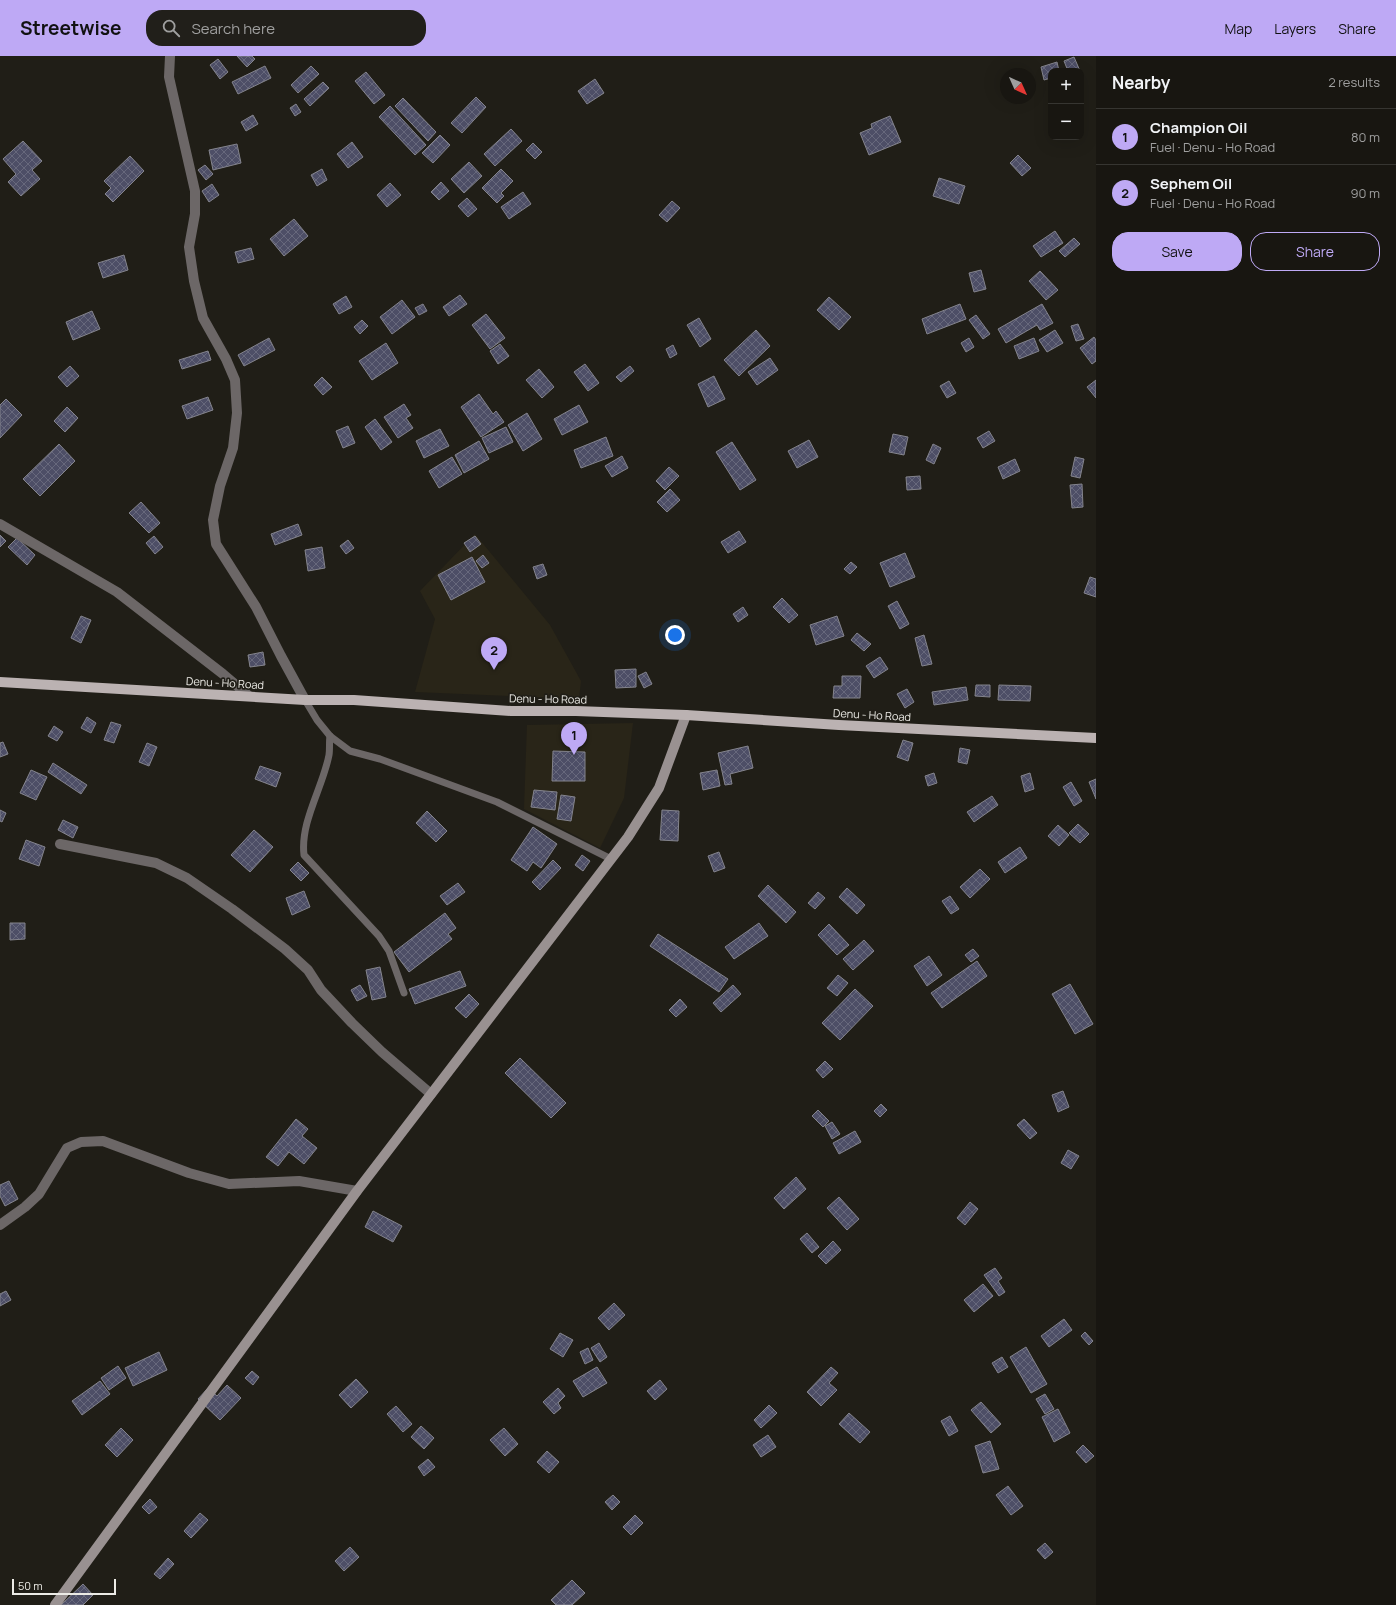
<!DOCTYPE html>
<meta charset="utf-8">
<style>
body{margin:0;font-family:Manrope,sans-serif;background:#211f1a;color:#f1f3f6}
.controls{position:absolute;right:12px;top:12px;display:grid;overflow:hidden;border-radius:8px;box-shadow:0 4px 16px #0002}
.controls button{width:36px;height:36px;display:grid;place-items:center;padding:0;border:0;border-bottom:1px solid #363531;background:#181611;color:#f1f3f6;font:20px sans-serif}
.compass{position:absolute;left:1000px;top:12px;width:36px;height:36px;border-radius:50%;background:#181611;box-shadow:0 4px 16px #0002;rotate:135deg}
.scale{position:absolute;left:12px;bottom:10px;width:104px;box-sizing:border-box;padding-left:4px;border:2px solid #ecebe6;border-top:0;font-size:11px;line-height:14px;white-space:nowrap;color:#ecebe6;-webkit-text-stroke:3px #201e17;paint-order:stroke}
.you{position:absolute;left:675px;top:579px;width:14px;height:14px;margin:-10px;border:3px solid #fff;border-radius:50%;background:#1a73e8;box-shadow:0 0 0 6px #1a73e833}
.badge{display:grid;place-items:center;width:26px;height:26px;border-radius:50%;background:#bea9f5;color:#111;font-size:13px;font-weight:700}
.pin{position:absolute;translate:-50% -33px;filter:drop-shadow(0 1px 2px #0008)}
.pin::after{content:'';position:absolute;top:21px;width:14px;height:12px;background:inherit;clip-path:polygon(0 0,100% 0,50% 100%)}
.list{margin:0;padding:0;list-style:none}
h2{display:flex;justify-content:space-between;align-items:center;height:52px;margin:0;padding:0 16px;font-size:17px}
h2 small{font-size:13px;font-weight:400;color:#9f9f9f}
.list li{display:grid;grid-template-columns:26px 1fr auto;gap:12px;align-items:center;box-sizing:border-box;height:56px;padding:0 16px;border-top:1px solid #363531}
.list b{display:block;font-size:15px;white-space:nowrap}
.list p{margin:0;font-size:13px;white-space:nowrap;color:#9f9f9f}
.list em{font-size:13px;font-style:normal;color:#9f9f9f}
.actions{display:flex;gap:8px;padding:12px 16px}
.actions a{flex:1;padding:9px 0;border:1px solid #bea9f5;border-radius:16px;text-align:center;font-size:14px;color:#bea9f5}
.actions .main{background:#bea9f5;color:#111}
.icon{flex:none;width:22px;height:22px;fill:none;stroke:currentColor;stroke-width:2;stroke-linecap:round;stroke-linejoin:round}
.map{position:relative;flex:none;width:1096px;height:1549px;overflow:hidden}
header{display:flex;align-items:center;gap:24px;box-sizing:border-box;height:56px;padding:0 20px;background:#bea9f5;color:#111}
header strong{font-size:19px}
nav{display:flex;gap:22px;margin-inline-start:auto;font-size:14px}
.search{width:280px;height:36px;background:#211f1a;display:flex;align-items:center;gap:10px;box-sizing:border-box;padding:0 14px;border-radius:16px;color:#9f9f9f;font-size:15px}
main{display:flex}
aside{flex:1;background:#181611}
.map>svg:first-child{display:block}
.built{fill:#292518}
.building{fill:url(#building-cross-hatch);stroke:#84848d}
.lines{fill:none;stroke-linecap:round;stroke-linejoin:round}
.lane{stroke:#6c6767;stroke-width:7}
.street{stroke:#6c6767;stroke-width:10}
.secondary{stroke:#999191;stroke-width:10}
.primary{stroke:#bbb2b2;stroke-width:10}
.labels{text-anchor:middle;stroke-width:3.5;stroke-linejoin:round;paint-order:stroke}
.street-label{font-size:11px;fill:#ecebe6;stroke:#201e17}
</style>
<header>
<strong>Streetwise</strong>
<div class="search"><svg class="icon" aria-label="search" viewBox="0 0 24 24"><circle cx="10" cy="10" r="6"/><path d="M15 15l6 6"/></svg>Search here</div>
<nav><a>Map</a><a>Layers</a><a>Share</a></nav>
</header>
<main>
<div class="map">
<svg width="1096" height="1549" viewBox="0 0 1096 1549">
<defs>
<pattern id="building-cross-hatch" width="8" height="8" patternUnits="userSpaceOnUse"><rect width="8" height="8" fill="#4d4e66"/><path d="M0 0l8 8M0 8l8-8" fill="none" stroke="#67687c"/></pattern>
</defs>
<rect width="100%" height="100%" fill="#201e17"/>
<g class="built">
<path d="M475,478l75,91 31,56 -2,18 -164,-7 20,-73 -15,-28z"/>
<path d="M633,667l-9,75 -24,50 -76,-39 3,-84z"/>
</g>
<g class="building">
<path d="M237,0h15l3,3 -8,8z"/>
<path d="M1074,1l6,14h-12l-4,-10z"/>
<path d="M218,3l10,13 -8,7 -10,-14z"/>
<path d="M1057,6l2,9h-8v7l-7,2 -3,-13z"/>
<path d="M265,10l6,12 -33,16 -6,-12z"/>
<path d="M311,10l8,8 -21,19 -7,-8z"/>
<path d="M366,16l19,23 -11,9 -19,-23z"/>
<path d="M595,23l9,14 -17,11 -9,-13z"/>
<path d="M323,26l6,6 -19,18 -6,-7z"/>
<path d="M476,41l10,10 -24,26 -11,-10z"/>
<path d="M403,42l33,34 -8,9 -33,-35z"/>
<path d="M296,48l5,8 -6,4 -5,-8z"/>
<path d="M390,50l36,39 -11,10 -36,-38z"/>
<path d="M253,59l5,9 -12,7 -5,-9z"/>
<path d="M890,60l11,26 -32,13 -9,-22 12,-5 -1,-4z"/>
<path d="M511,73l11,12 -27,25 -11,-12z"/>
<path d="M440,79l10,10 -17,18 -11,-10z"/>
<path d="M23,85l19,20 -10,9 8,9 -19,17 -13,-14 8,-8 -13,-15z"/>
<path d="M352,86l11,15 -15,11 -11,-14z"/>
<path d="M533,87l9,9 -7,7 -9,-9z"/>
<path d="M237,88l4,19 -28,7 -4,-20z"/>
<path d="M1018,99l13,13 -9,8 -12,-13z"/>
<path d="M130,100l14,15 -31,31 -8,-8 6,-6 -7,-7z"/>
<path d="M469,106l13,14 -18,17 -13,-14z"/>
<path d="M205,109l8,9 -7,6 -8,-10z"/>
<path d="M322,113l5,11 -10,6 -6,-11z"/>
<path d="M501,113l12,12 -12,12 3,3 -7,7 -15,-15z"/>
<path d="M939,122l26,8 -6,18 -26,-8z"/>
<path d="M441,126l8,9 -10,9 -8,-8z"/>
<path d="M390,127l11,12 -14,12 -10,-12z"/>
<path d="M212,128l7,11 -10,7 -7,-11z"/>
<path d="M523,136l8,12 -22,15 -8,-12z"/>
<path d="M467,142l10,11 -9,8 -10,-11z"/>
<path d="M672,145l8,7 -13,14 -8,-7z"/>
<path d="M294,163l14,17 -24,20 -14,-17z"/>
<path d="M1055,175l8,12 -22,14 -8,-11z"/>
<path d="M1074,182l6,6 -15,13 -6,-6z"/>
<path d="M251,192l3,11 -16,4 -3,-11z"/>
<path d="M124,199l4,15 -25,8 -5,-15z"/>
<path d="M981,214l5,19 -12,3 -5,-19z"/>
<path d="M1040,215l18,19 -12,10 -17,-19z"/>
<path d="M460,239l7,9 -18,12 -6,-9z"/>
<path d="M346,240l6,11 -13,7 -6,-10z"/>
<path d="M829,241l22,20 -12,13 -22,-20z"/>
<path d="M402,244l13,17 -23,17 -12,-17z"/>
<path d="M423,248l4,7 -8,4 -4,-7z"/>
<path d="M960,248l6,15 -39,15 -5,-15z"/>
<path d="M1042,248l11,19 -13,7 -3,-5 -31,18 -8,-14z"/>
<path d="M92,255l8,18 -27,11 -7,-18z"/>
<path d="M486,258l19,24 -15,11 -18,-24z"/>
<path d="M976,259l14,19 -7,5 -14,-19z"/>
<path d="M699,262l12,21 -11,8 -13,-22z"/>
<path d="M362,264l6,6 -8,8 -6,-7z"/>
<path d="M1078,268l6,15 -8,2 -5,-15z"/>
<path d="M756,274l14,16 -31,30 -15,-16z"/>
<path d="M1055,274l8,13 -16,9 -8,-12z"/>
<path d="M1094,281l2,3v21l-4,3 -12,-16z"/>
<path d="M269,282l6,12 -31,16 -6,-11z"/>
<path d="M969,282l5,9 -8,5 -5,-9z"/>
<path d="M1034,282l5,13 -20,8 -5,-13z"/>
<path d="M386,287l12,20 -26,17 -13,-19z"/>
<path d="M500,288l9,12 -11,8 -8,-13z"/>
<path d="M673,289l4,9 -7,4 -4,-9z"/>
<path d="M208,295l3,9 -29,9 -3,-9z"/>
<path d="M770,302l8,12 -21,15 -9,-13z"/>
<path d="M585,308l14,19 -11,8 -14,-19z"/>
<path d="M70,310l9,10 -12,11 -9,-10z"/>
<path d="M630,310l4,5 -13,11 -5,-5z"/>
<path d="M539,313l15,18 -12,11 -16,-18z"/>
<path d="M714,320l11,23 -17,8 -10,-23z"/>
<path d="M322,321l10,10 -9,8 -9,-10z"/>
<path d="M1096,324v18l-9,-11z"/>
<path d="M949,325l7,12 -9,5 -7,-12z"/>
<path d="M479,338l14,20 3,-3 8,11 -23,15 -20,-30z"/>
<path d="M208,341l5,13 -26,9 -5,-13z"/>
<path d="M6,343l16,16 -22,23v-33z"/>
<path d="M404,348l7,11 -5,3 7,10 -15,10 -14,-21z"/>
<path d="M579,349l9,17 -26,13 -8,-16z"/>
<path d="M67,351l11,11 -13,14 -11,-11z"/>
<path d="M527,357l15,26 -19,12 -15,-26z"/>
<path d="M375,363l17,23 -11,8 -16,-23z"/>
<path d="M348,370l7,17 -12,5 -7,-17z"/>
<path d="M506,371l7,15 -24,11 -7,-15z"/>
<path d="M440,373l9,17 -25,12 -8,-17z"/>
<path d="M989,375l6,10 -12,7 -6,-10z"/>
<path d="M893,378l15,3 -4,18 -15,-3z"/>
<path d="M606,381l7,19 -32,12 -7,-18z"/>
<path d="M809,384l9,17 -21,11 -9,-17z"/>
<path d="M479,385l10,18 -25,14 -9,-18z"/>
<path d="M732,386l24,38 -16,10 -24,-38z"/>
<path d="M59,388l16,17 -35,35 -17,-17z"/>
<path d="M933,388l8,4 -7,16 -8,-4z"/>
<path d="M622,400l6,12 -16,9 -7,-11z"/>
<path d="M452,401l10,17 -23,14 -10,-17z"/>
<path d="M1075,401l9,2 -4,19 -9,-2z"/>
<path d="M1015,403l5,12 -17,8 -5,-12z"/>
<path d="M669,411l10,9 -14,14 -9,-9z"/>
<path d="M920,420l1,13 -14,1 -1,-13z"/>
<path d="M1082,428l1,23 -11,1 -2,-23z"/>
<path d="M670,433l10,11 -13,12 -10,-10z"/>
<path d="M141,446l19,21 -11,10 -20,-20z"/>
<path d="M298,468l4,11 -27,10 -4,-11z"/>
<path d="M739,475l7,11 -18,11 -7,-11z"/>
<path d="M0,479l6,6 -6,6z"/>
<path d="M154,480l9,11 -8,7 -9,-11z"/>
<path d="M475,480l6,8 -11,8 -6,-9z"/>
<path d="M17,482l18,17 -8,10 -19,-18z"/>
<path d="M348,484l6,8 -8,6 -6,-8z"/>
<path d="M322,491l3,21 -17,3 -3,-21z"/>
<path d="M905,497l10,24 -25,10 -10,-24z"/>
<path d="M483,499l6,8 -7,5 -6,-7z"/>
<path d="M472,501l13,25 -34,18 -13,-25z"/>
<path d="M851,506l6,5 -7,7 -6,-5z"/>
<path d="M543,508l4,11 -10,4 -4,-12z"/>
<path d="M1090,521l6,2v18l-12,-4z"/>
<path d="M782,542l16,17 -9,8 -16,-16z"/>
<path d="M897,545l12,23 -9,5 -12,-23z"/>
<path d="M743,551l5,8 -10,7 -5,-8z"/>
<path d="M81,560l10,4 -10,23 -10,-5z"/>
<path d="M837,560l7,20 -28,9 -6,-20z"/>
<path d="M857,577l14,11 -7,7 -13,-11z"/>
<path d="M924,579l8,29 -10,2 -7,-28z"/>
<path d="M263,596l2,13 -15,2 -2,-12z"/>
<path d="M880,601l8,12 -14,9 -8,-12z"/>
<path d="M636,613v18l-20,1 -1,-18z"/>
<path d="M646,616l6,12 -8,4 -6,-12z"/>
<path d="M842,620h19l-1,22h-27l1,-12h8z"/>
<path d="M976,629h14v12l-15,-1z"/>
<path d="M999,629l32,1 -1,15 -32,-1z"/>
<path d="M966,631l2,13 -34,5 -2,-13z"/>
<path d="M907,633l7,13 -9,6 -8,-14z"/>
<path d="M87,661l9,6 -5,10 -10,-5z"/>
<path d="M111,666l10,3 -7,18 -10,-3z"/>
<path d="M54,670l9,6 -6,9 -9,-5z"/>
<path d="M903,684l10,3 -5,18 -11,-4z"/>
<path d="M3,686l5,12 -8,3v-14z"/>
<path d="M147,687l10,4 -8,19 -10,-4z"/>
<path d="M748,690l5,22 -23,6 2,10 -7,1 -7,-32z"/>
<path d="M960,692l10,2 -3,14 -9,-2z"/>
<path d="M553,695l32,1v29h-33z"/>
<path d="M53,707l34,22 -6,9 -33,-22z"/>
<path d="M260,710l21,7 -5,14 -21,-8z"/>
<path d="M31,714l16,7 -11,23 -16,-7z"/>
<path d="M717,714l3,16 -17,4 -3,-17z"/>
<path d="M934,717l3,10 -9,3 -3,-10z"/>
<path d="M1030,717l4,16 -9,3 -4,-16z"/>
<path d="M1096,723v20l-7,-17z"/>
<path d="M1071,726l11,19 -8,5 -11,-19z"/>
<path d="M534,734l23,2 -2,18 -24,-3z"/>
<path d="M561,739l14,2 -4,24 -14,-2z"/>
<path d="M992,740l6,9 -24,17 -7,-10z"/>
<path d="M0,754l6,3 -4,9 -2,-1z"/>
<path d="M662,754l17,1 -1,30 -18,-1z"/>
<path d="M427,755l20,20 -11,11 -20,-19z"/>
<path d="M63,764l15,7 -5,11 -15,-8z"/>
<path d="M1078,768l11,10 -9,9 -11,-10z"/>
<path d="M1058,769l11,10 -10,11 -11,-10z"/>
<path d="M533,771l24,17 -16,24 -8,-6 -6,9 -16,-11z"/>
<path d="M254,774l19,17 -23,25 -19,-17z"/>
<path d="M26,784l19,7 -6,19 -20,-7z"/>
<path d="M1020,791l7,11 -22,15 -7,-11z"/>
<path d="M719,796l6,16 -11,4 -6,-16z"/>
<path d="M582,799l8,6 -7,10 -8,-6z"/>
<path d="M553,804l8,8 -21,22 -8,-8z"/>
<path d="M298,806l11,11 -8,8 -11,-11z"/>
<path d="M980,813l10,10 -20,19 -10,-11z"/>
<path d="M458,827l7,9 -18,13 -7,-9z"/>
<path d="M768,829l28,27 -10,11 -28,-27z"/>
<path d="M847,832l18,17 -8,9 -18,-17z"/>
<path d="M304,835l6,16 -18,8 -6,-17z"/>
<path d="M818,836l7,6 -10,11 -7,-6z"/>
<path d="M950,840l9,13 -8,5 -9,-13z"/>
<path d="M445,857l11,15 -8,6 4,5 -43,33 -15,-20z"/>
<path d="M10,867h15v16l-15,1z"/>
<path d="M759,867l9,13 -34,23 -9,-12z"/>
<path d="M829,868l20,21 -12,10 -19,-20z"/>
<path d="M658,878l70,45 -9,13 -69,-46z"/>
<path d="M864,884l10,11 -21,19 -10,-11z"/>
<path d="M973,893l6,7 -8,6 -6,-7z"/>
<path d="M929,900l13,19 -15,11 -13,-20z"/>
<path d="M977,905l10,15 -45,32 -11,-15z"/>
<path d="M380,911l6,30 -14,3 -6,-30z"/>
<path d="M460,915l6,15 -51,18 -6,-15z"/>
<path d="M838,919l10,8 -11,13 -10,-8z"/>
<path d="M1070,928l23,40 -18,10 -23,-40z"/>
<path d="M360,929l7,11 -10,5 -6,-11z"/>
<path d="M733,929l8,9 -20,18 -8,-9z"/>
<path d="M855,933l18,17 -33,34 -18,-17z"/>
<path d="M469,938l10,10 -13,14 -11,-10z"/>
<path d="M680,943l7,8 -11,10 -7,-7z"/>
<path d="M520,1002l46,45 -15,15 -46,-45z"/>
<path d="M825,1005l8,8 -10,9 -7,-8z"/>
<path d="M1063,1035l6,16 -11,5 -6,-17z"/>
<path d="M881,1048l6,6 -7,7 -6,-6z"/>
<path d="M818,1054l11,11 -6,6 -11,-11z"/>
<path d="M296,1063l12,10 -6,7 15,12 -13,16 -15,-12 -11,14 -12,-9z"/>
<path d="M1024,1063l13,14 -7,6 -13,-14z"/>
<path d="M832,1066l8,12 -8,5 -7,-13z"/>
<path d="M855,1075l6,11 -22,12 -6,-11z"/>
<path d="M1068,1094l11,6 -8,13 -10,-6z"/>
<path d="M796,1121l10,12 -22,20 -10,-11z"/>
<path d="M9,1125l9,18 -13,7 -5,-10v-11z"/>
<path d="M839,1141l20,22 -12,11 -20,-22z"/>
<path d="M970,1146l8,7 -13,16 -8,-7z"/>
<path d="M373,1155l29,15 -9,16 -28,-15z"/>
<path d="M807,1177l12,14 -7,6 -12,-14z"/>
<path d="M833,1185l8,9 -15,14 -8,-8z"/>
<path d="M995,1212l7,10 -4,3 7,11 -6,4 -15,-21z"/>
<path d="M983,1228l10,12 -19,16 -10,-12z"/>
<path d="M6,1235l5,9 -11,6v-12z"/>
<path d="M614,1247l11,12 -16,15 -11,-12z"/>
<path d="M1064,1263l8,11 -23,17 -8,-11z"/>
<path d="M1085,1276l8,9 -4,4 -8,-9z"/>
<path d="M560,1277l13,7 -10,17 -13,-8z"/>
<path d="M599,1287l8,14 -7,5 -9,-14z"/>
<path d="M1026,1291l21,37 -16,9 -21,-36z"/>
<path d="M588,1292l5,12 -8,4 -5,-12z"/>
<path d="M159,1296l8,18 -34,16 -8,-18z"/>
<path d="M1002,1301l6,10 -10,6 -6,-10z"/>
<path d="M118,1310l8,12 -17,12 -8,-12z"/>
<path d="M597,1311l10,16 -24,14 -10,-16z"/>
<path d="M831,1311l7,6 -9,10 8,7 -16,16 -14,-14z"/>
<path d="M252,1315l7,6 -6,8 -8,-7z"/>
<path d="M356,1323l12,13 -17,16 -12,-13z"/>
<path d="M660,1324l7,9 -12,11 -8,-9z"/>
<path d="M100,1325l10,13 -28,21 -10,-14z"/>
<path d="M227,1329l14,13 -21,22 -22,-21 10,-11 9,8z"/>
<path d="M558,1332l7,8 -7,7 3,5 -7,6 -11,-12z"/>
<path d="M1045,1338l9,15 -9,5 -9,-15z"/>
<path d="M981,1346l20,22 -10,9 -20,-23z"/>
<path d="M769,1349l8,8 -16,15 -7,-8z"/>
<path d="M396,1350l16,18 -9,8 -16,-18z"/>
<path d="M1058,1353l12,24 -16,9 -12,-25z"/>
<path d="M849,1357l21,19 -10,11 -21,-19z"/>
<path d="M950,1360l8,15 -9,5 -8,-15z"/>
<path d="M421,1370l13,12 -10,11 -13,-12z"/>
<path d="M121,1372l12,12 -16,17 -12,-12z"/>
<path d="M504,1372l14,16 -13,12 -15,-16z"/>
<path d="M768,1379l8,12 -15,10 -8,-12z"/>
<path d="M990,1385l9,28 -16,4 -8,-27z"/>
<path d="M1083,1389l11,11 -8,7 -10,-11z"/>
<path d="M547,1395l12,11 -10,11 -12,-11z"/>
<path d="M428,1403l7,8 -11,9 -6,-9z"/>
<path d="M1008,1430l15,20 -12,9 -15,-20z"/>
<path d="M613,1439l7,7 -8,8 -7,-8z"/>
<path d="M150,1443l7,8 -8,7 -7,-7z"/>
<path d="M200,1457l8,7 -17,18 -7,-7z"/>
<path d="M635,1459l8,8 -12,12 -8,-8z"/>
<path d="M1045,1487l8,9 -8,7 -8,-9z"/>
<path d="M350,1491l9,10 -15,14 -9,-10z"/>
<path d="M168,1502l6,6 -14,15 -6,-5z"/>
<path d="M572,1524l13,13 -13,12h-16l-5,-5z"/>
<path d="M83,1528l10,11 -10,10h-22z"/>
</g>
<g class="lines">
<g class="lane">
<path d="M305,644l12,20 13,16 20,15 30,8 117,43 114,57"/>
<path d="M330,680c-1,6 0,13 -1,19 -6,32 -29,67 -25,100l75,81 10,15 15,42"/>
</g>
<g class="street">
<path d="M170,0l-1,21 26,114v23l-6,33 5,34 9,37 23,41 9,21 2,33 -4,35 -13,38 -7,34 3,24 40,63 25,49 24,44"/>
<path d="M0,468l117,68 106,82 26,22"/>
<path d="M60,788l96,19 31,15 45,31 53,40 23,21 13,20 31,33 30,29 49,42"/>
<path d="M0,1169l25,-18 14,-13 28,-46 14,-6 22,-1 86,32 40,11 70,-3 58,10"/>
</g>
<path class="secondary" d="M55,1549l302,-414 271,-354 31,-49 27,-73"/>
<path class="primary" d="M0,626l305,18h49l157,11h65l110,4 153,10 257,13"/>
</g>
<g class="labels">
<g class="street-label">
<text transform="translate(225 627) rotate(3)" y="4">Denu - Ho Road</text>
<text transform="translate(548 643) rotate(1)" y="4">Denu - Ho Road</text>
<text transform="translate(872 659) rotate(3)" y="4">Denu - Ho Road</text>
</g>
</g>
</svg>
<div class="controls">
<button>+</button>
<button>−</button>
</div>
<svg class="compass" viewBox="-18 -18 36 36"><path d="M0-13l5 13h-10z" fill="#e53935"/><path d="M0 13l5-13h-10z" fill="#9f9f9f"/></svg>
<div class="scale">50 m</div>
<div class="you"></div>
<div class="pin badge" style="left:574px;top:699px">1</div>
<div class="pin badge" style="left:494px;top:614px">2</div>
</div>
<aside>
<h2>Nearby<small>2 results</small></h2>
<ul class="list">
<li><span class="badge">1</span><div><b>Champion Oil</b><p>Fuel · Denu - Ho Road</p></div><em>80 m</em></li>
<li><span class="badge">2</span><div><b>Sephem Oil</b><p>Fuel · Denu - Ho Road</p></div><em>90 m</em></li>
</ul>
<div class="actions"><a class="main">Save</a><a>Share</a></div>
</aside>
</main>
